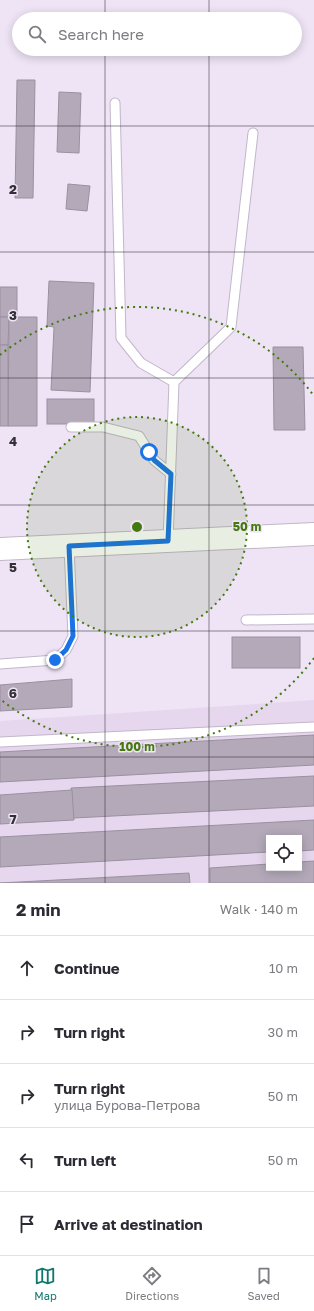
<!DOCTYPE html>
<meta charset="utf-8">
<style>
body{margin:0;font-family:"Golos Text",sans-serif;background:#f7f7f7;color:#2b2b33}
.controls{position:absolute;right:12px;bottom:12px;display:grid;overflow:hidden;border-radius:0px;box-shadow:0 2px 10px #0003}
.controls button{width:36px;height:36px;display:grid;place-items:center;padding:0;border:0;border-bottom:1px solid #e1e1e2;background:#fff;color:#2b2b33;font:20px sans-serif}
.stop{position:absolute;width:12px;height:12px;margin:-9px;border:3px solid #1a73e8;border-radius:50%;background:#fff}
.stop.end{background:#1a73e8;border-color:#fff;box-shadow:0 1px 4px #0008}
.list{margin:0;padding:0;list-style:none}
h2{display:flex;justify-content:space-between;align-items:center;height:52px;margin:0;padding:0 16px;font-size:17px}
h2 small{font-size:13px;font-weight:400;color:#7c7c81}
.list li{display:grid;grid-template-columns:26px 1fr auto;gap:12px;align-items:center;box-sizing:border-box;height:64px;padding:0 16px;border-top:1px solid #e1e1e2}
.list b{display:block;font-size:15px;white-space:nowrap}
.list p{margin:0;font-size:13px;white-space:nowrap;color:#7c7c81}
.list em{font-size:13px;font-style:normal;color:#7c7c81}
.icon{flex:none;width:22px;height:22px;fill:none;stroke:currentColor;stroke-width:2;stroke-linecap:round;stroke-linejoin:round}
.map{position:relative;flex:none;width:314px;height:883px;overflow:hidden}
.search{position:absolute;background:#fff;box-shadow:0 2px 10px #0003;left:12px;right:12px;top:12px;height:44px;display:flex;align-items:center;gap:10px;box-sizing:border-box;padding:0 14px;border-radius:22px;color:#7c7c81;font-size:15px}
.sheet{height:372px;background:#fff}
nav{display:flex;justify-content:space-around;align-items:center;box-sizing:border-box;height:56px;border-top:1px solid #e1e1e2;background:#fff;font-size:11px;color:#7c7c81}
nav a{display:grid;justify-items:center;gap:2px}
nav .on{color:#0f766e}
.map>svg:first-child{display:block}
.built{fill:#e6d7ef;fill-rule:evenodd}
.building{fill:#b3a9b9;stroke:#9a90a0}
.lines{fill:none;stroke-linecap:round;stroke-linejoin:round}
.service-casing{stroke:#c1b7c8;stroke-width:11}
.secondary-casing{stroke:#c1b7c8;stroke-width:24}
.service{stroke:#fff;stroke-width:9}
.secondary{stroke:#fff;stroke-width:22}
.route{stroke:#1a73e8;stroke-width:5}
.grid{fill:none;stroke:#343037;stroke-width:1;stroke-opacity:0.55}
.ring{fill:none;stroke:#437a0d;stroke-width:2;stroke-dasharray:2 4}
.grid-label{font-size:13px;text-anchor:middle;font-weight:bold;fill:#343037;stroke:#efe4f6;stroke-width:3;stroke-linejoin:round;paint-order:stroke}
.centre{fill:#437a0d;stroke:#efe4f6;stroke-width:2}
.ring-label{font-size:12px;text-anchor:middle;font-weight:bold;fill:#437a0d;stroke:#efe4f6;stroke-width:3;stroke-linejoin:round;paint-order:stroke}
</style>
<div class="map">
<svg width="314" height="883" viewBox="0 0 314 883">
<rect width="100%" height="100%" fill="#efe4f6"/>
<path class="built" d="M314,700v183h-314v-162zM269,838h30v30h-30z"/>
<g class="building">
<path d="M17,80h18l-2,118h-18z"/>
<path d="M59,92l22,1 -2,60 -22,-1z"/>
<path d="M68,184l22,2 -3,25 -21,-2z"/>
<path d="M49,281l45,2 -4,109 -39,-2 3,-63 -7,-1z"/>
<rect x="0" y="287" width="17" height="30"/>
<path d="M0,317h9l-1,28h-8z"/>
<path d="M9,317h28v109h-29z"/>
<rect x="0" y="345" width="8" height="81"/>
<path d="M273,347h30l2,83h-31z"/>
<rect x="47" y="399" width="47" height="25"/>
<rect x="232" y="637" width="68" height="31"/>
<path d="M72,679v28l-72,4v-26z"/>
<path d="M314,735v30l-314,17v-30z"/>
<path d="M314,776v30l-241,12 -2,-30z"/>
<path d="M72,790l2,30 -74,4v-29z"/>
<path d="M314,820v30l-15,1v-13h-30v14l-269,15v-30z"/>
<path d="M314,861v22h-104v-15l59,-4v4h30v-6z"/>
<path d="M189,873l1,10h-190z"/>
</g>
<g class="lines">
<defs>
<g id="service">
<path d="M115,103l6,235 20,25 33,19"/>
<path d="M71,427h32l36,9 15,24 17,14"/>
<path d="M168,541l6,-159 57,-55 22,-194"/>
<path d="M246,620l68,-1"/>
<path d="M0,664l55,-4 11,-10 7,-14 -4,-89"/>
<path d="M0,742l314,-15"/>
</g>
<path id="secondary" d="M0,549l314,-15"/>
</defs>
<use href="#service" class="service-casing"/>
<use href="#secondary" class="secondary-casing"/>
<use href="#service" class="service"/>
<use href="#secondary" class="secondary"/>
</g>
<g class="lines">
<path class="route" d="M55,660l11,-10 7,-14 -4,-90 99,-5 3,-67 -17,-14 -5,-8"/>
</g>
<path class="grid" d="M105,0v19M209,0v19M105,49v834M209,49v834M0,126h314M0,252h314M0,378h314M0,505h314M0,631h314M0,757h314"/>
<circle cx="137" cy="527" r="110" fill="#437a0d" fill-opacity=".12"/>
<g class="ring">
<circle cx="137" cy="527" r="110"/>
<path d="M314 658A220 220 0 0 1 0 699M0 355A220 220 0 0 1 314 396"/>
</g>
<g class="grid-label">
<text x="13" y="194">2</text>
<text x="13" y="320">3</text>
<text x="13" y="446">4</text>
<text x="13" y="572">5</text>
<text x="13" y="698">6</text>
<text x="13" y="824">7</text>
</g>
<circle cx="137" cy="527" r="6" class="centre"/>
<g class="ring-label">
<text x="247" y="531">50 m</text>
<text x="137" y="751">100 m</text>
</g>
</svg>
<div class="controls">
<button><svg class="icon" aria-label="locate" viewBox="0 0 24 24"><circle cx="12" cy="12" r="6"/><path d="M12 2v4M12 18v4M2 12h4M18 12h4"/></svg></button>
</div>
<div class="stop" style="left:149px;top:452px"></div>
<div class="stop end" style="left:55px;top:660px"></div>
<div class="search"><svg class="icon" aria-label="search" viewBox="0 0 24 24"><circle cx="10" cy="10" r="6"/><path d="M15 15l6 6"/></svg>Search here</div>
</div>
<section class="sheet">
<h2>2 min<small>Walk · 140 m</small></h2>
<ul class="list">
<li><svg class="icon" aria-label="ahead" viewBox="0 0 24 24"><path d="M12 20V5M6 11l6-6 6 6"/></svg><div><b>Continue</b></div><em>10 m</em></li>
<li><svg class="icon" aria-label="right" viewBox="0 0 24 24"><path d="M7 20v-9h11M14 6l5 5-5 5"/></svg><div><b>Turn right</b></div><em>30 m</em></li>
<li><svg class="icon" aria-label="right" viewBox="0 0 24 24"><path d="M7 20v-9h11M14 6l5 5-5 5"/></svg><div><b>Turn right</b><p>улица Бурова-Петрова</p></div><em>50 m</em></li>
<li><svg class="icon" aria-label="left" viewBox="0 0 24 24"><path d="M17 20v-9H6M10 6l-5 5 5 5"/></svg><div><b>Turn left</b></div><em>50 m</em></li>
<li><svg class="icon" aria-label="arrive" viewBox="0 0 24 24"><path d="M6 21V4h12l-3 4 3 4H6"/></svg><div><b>Arrive at destination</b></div></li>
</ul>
</section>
<nav>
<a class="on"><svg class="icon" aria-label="map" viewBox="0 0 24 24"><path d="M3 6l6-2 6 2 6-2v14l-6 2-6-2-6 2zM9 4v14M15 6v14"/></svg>Map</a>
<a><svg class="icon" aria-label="directions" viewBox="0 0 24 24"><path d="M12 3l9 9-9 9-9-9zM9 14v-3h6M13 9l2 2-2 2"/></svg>Directions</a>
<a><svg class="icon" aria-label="saved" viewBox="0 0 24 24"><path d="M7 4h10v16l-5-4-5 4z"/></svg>Saved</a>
</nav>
